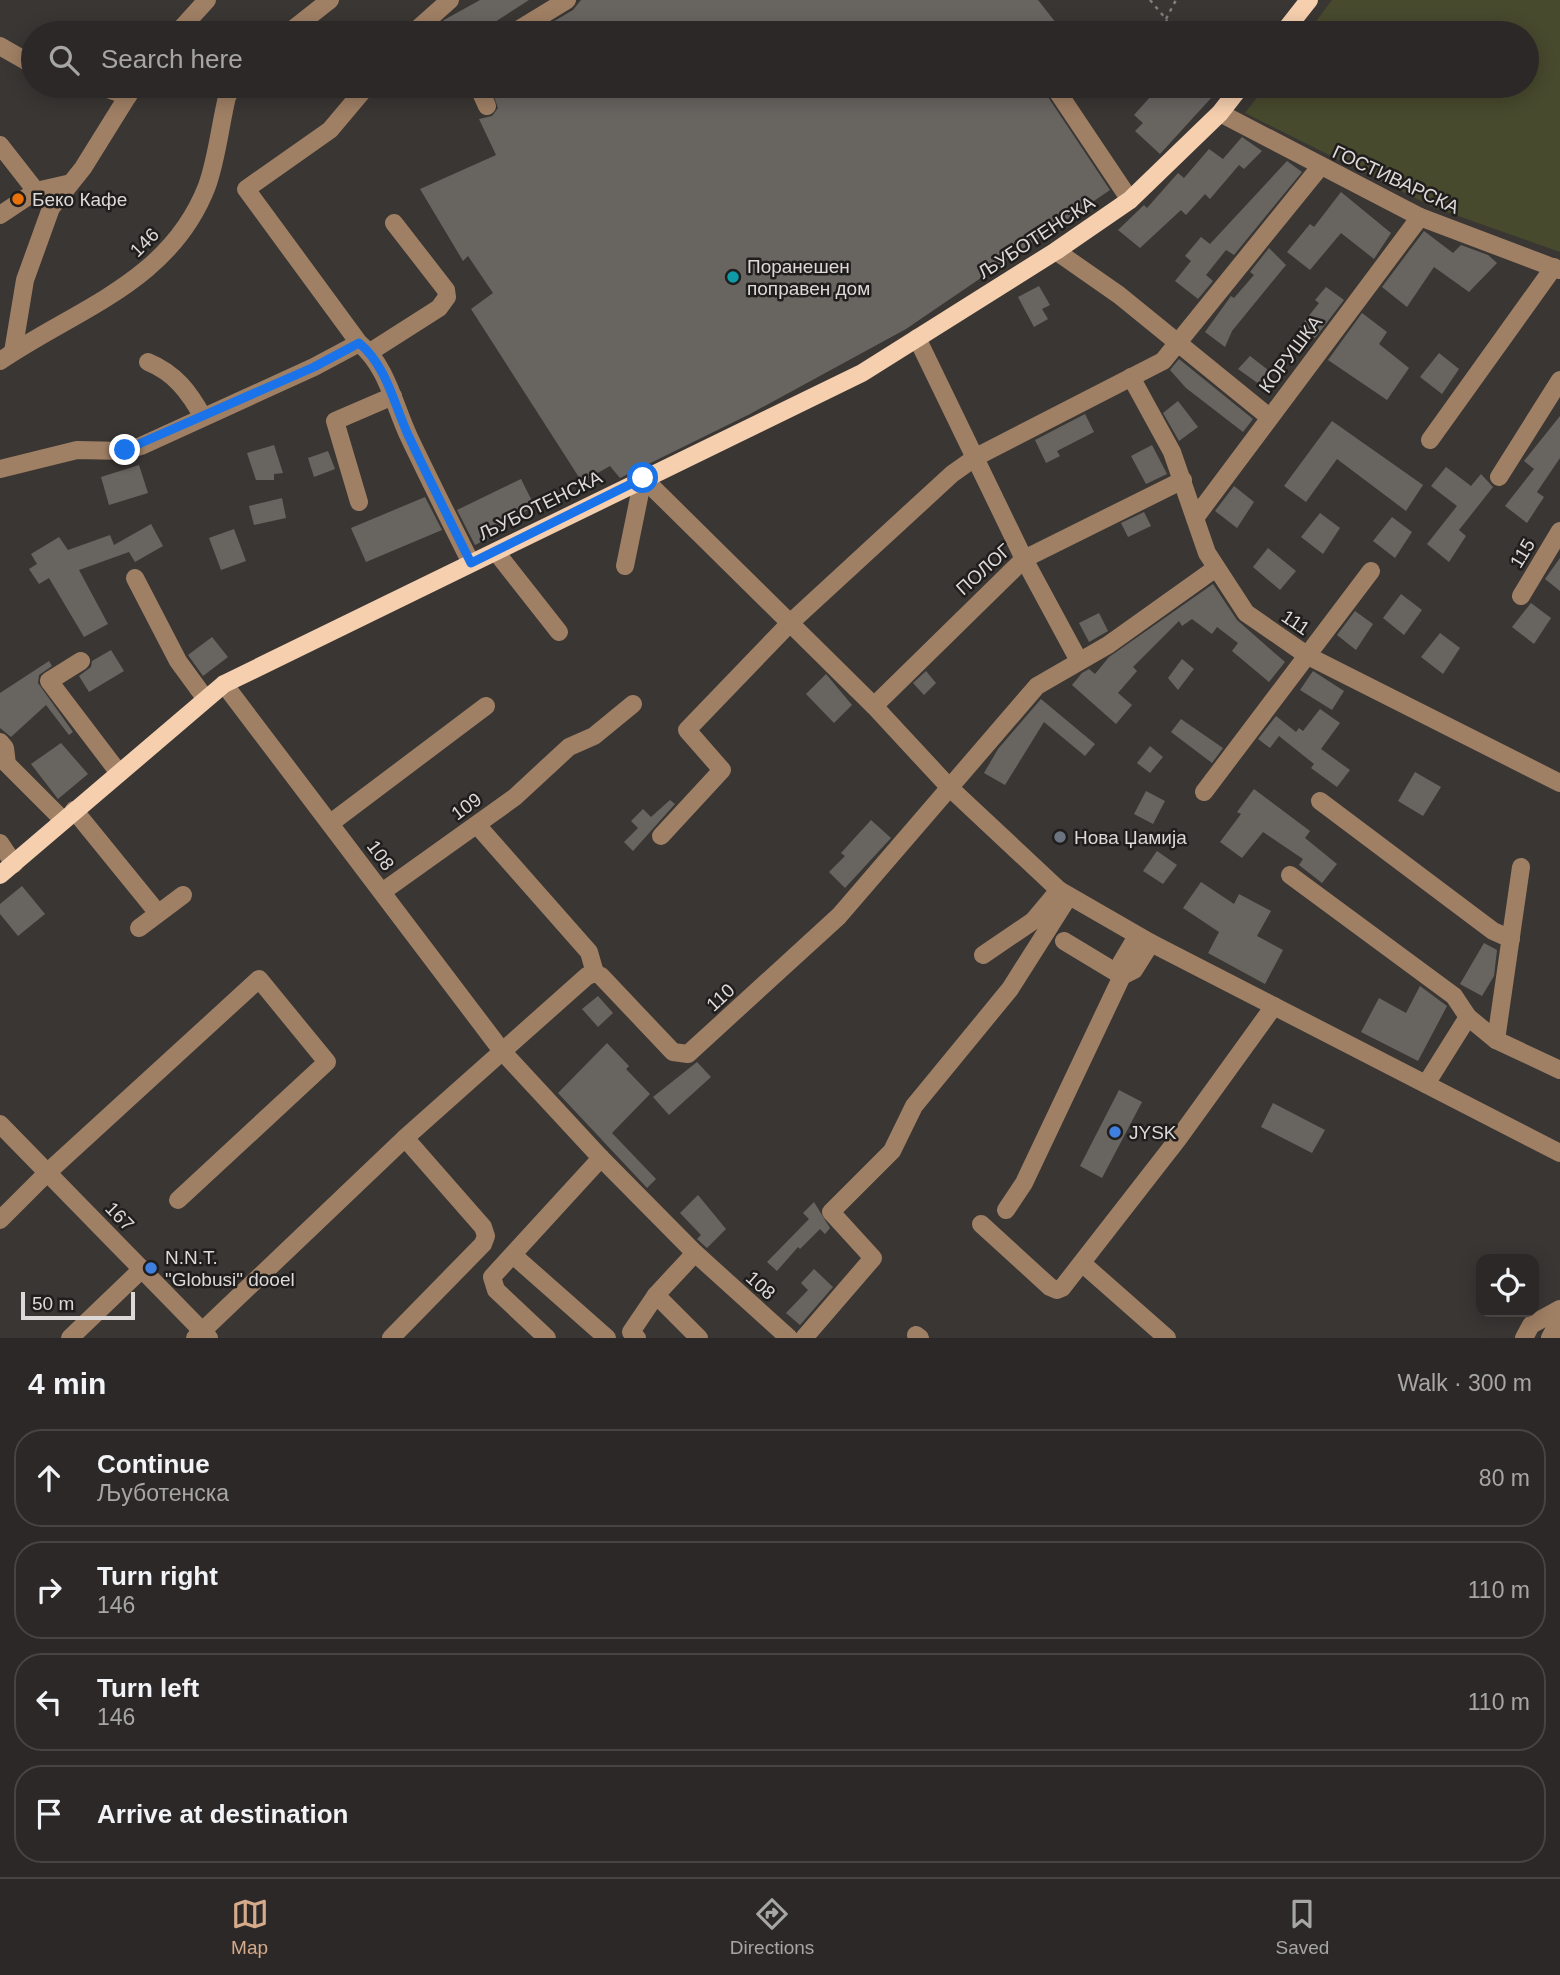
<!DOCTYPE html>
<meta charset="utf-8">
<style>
body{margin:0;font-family:Arial,sans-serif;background:#383433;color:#f1f3f6}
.controls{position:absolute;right:21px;bottom:21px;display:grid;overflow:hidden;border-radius:14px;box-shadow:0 4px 18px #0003}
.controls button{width:63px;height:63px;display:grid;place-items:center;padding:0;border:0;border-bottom:2px solid #484444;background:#2c2827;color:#f1f3f6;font:35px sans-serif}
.scale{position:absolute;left:21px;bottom:18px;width:114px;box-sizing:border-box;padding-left:7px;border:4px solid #dcd9d8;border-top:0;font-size:19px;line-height:24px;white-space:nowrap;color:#dcd9d8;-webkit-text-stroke:5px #201e1d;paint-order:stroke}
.stop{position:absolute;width:21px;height:21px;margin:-16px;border:5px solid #1a73e8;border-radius:50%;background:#fff}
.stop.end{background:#1a73e8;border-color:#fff;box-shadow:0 2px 7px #0008}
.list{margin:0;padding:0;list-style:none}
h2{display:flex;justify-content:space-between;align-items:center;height:91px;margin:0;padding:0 28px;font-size:30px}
h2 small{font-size:23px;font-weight:400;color:#a6a6a7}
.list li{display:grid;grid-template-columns:46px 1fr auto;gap:21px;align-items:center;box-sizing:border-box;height:98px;margin:0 14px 14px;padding:0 14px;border:2px solid #484444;border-radius:28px}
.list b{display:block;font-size:26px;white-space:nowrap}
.list p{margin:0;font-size:23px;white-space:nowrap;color:#a6a6a7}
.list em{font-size:23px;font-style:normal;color:#a6a6a7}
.icon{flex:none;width:38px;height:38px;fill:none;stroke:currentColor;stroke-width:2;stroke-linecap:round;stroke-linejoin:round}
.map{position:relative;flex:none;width:1560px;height:1338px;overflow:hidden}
.search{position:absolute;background:#2c2827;box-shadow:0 4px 18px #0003;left:21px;right:21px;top:21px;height:77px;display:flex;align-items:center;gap:18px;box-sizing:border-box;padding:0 24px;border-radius:38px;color:#a6a6a7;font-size:26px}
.sheet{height:539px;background:#2c2827}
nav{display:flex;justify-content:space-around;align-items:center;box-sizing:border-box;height:98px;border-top:2px solid #484444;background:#2c2827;font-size:19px;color:#a6a6a7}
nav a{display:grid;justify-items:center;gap:4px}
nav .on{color:#d6ab8b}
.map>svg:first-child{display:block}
.green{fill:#474a2d}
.building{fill:#686561}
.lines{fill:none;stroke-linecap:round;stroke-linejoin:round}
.path{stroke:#817e7c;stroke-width:2.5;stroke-dasharray:3.5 5;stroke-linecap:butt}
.minor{stroke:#a08065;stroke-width:18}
.major{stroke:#f6cfae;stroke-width:18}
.route{stroke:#1a73e8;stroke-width:9}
.food-dot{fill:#e8710a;stroke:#201e1d;stroke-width:2.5}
.culture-dot{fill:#0f9aa8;stroke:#201e1d;stroke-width:2.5}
.worship-dot{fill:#6b7280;stroke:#201e1d;stroke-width:2.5}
.shop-dot{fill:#3f7fe0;stroke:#201e1d;stroke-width:2.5}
.labels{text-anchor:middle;stroke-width:5;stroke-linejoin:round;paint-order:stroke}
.street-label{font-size:19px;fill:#dcd9d8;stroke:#201e1d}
.poi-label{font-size:19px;fill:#dcd9d8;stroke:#201e1d;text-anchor:start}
</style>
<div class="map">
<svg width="1560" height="1338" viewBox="0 0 1560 1338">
<rect width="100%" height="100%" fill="#3a3634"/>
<path class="green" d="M1332,0h228v252l-127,-45 -188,-94 21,-27h261v-53h-220z"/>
<g class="building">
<path d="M480,0h49l-51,33h-35l-5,-7 6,-6z"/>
<path d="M581,0h457l26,33h-530l39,-23z"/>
<path d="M490,86h557l1,11 62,93 -204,139 -156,85 -130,64 -10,-12 -28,16 -111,-173 22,-16 -25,-37 -5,5 -43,-72 76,-34 -17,-36 13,-3 6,-8z"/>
<path d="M1160,86h62l-62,68 -25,-23 8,-8 -9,-8z"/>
<path d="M1242,137l20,14 -18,18 -5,-4 -29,34 -5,-5 -19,21 -5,-5 -41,38 -22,-18 26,-25 3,3 31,-35 6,5 25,-29 14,10z"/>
<path d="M1287,161l15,11 -68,83 -8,-5 -20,25 7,6 -15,18 -23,-18 16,-20 -6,-5 16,-19 9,7z"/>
<path d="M1341,192l50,41 -17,26 -33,-26 -31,37 -23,-18 23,-28 4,3z"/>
<path d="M1424,231l29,22 8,-8 27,10 9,8 -28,29 -35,-25 -27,40 -25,-20z"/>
<path d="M1269,248l17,17 -54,66 -7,16 -20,-15 26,-36 3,2 20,-23 -4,-3z"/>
<path d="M1039,286l11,19 -8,4 6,10 -14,8 -16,-30z"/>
<path d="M1326,287l18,13 -29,38 -15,-11 19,-24 -4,-3z"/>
<path d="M1362,313l25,19 -8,12 30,24 -22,32 -59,-40z"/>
<path d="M1439,353l20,16 -17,25 -22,-17z"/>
<path d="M1250,356l18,14 -9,14 -21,-15z"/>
<path d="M1179,359l74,60 -10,13 -57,-44 -16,-18z"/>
<path d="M1178,401l20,26 -19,14 -16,-28z"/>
<path d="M1085,414l9,18 -37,19 3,5 -14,7 -11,-23z"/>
<path d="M1560,416v42l-23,34 7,5 -17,26 -22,-17 29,-37 -10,-8z"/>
<path d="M1332,421l91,64 -17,26 -69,-52 -31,43 -22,-16z"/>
<path d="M274,445l9,28 -9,1v6h-18l-9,-27z"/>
<path d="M1152,445l15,29 -21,10 -15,-28z"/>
<path d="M328,451l7,18 -21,8 -6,-19z"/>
<path d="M139,465l9,28 -39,12 -8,-28z"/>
<path d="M1446,467l25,19 10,-12 12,13 -34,43 7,6 -17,26 -22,-18 30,-38 -26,-20z"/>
<path d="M521,479l14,28 -35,16 4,8 -29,14 -18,-35z"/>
<path d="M1234,486l20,16 -17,26 -22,-17z"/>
<path d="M425,497l17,33 -76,32 -15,-34z"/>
<path d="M282,498l4,20 -32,7 -5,-19z"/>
<path d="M1144,512l7,14 -23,11 -7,-14z"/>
<path d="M1320,513l20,15 -17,26 -22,-17z"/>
<path d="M1392,517l20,15 -17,26 -22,-17z"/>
<path d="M151,524l12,22 -28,16 -6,-10 -50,18 29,54 -24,13 -35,-59 -10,6 -10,-15 8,-5 -6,-10 28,-17 9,13 42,-15 4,10z"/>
<path d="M234,529l12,32 -25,9 -12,-32z"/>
<path d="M1268,548l28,23 -16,19 -27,-23z"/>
<path d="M1560,558v33l-15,-12z"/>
<path d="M1213,584l24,36 48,42 -16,20 -37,-31 6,-8 -21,-16 -5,7 -20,-15 -10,7 -3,-5 -46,46 4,4 -19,22 14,12 -16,19 -44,-39 10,-12 7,-4 6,5 14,-17z"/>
<path d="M1401,594l21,16 -18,25 -21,-17z"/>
<path d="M1531,603l20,15 -17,26 -22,-17z"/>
<path d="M1355,611l18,13 -17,26 -19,-15z"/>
<path d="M1099,613l9,18 -19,11 -10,-19z"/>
<path d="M1440,633l20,15 -17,26 -22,-17z"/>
<path d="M212,637l16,20 -25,19 -15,-21z"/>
<path d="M111,650l13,21 -35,21 -10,-16 12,-9 1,-6z"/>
<path d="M1182,659l12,10 -16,21 -10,-12z"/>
<path d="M49,661l3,5 -13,9 -1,8 35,49 -4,3 -23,-30 -35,32 -11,-9v-35z"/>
<path d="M926,671l10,12 -12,12 -11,-12z"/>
<path d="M1313,671l31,20 -12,19 -32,-20z"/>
<path d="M826,674l26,31 -18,18 -28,-29z"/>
<path d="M1041,699l54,45 -10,12 -41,-34 -39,63 -21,-12 14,-24z"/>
<path d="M1320,709l20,14 -19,26 29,21 -13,17 -26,-19 3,-4 -35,-28 -9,12 -12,-9 18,-23 20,16 3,-4 4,3z"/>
<path d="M1181,719l42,29 -11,15 -41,-31z"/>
<path d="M61,743l27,31 -30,25 -27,-35z"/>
<path d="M1150,746l13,11 -13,16 -13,-10z"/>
<path d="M1415,772l26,15 -18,29 -25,-15z"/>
<path d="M1254,789l56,42 -5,7 32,26 -15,19 -23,-18 4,-6 -40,-27 -21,26 -22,-16 21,-28 -4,-2z"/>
<path d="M1146,791l19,10 -12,23 -19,-10z"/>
<path d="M670,800l5,4 -42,47 -9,-9 14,-14 -7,-7 12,-12 8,8z"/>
<path d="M871,820l20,18 -46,50 -16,-16 16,-16 -4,-3z"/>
<path d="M1157,851l20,14 -14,19 -20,-13z"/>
<path d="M1201,882l33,22 5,-10 32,17 -14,25 26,14 -18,34 -57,-31 11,-21 -36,-24z"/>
<path d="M22,886l23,28 -27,22 -18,-22v-10z"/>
<path d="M1484,943l13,7 -3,26 -12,20 -22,-12z"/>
<path d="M1420,986l27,20 -29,55 -57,-29 18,-34 27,15z"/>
<path d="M598,996l15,17 -15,14 -16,-18z"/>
<path d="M607,1043l22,23 -3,3 24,25 -38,39 44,46 -9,9 -89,-95z"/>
<path d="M697,1062l14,15 -42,38 -16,-18z"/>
<path d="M1119,1090l23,12 -40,76 -22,-12z"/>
<path d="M1273,1103l52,27 -13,23 -51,-26z"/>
<path d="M698,1195l28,34 -19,19 -10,-9 4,-4 -21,-22z"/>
<path d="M814,1202l16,26 -5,6 -5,-5 -20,20 -2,-2 -21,24 -10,-9 42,-43 -6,-6z"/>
<path d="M814,1269l19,18 -33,38 -14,-12 22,-23 -7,-7z"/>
</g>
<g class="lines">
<g class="path">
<path d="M1150,0l16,19 5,14"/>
<path d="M1166,19l10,-19"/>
<path d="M1204,86l9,8"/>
</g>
<g class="minor">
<path d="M177,33l30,-33"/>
<path d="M288,33l42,-33"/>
<path d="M413,33l37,-33"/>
<path d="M513,33l54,-33"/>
<path d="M0,46l33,19"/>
<path d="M99,86l29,10"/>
<path d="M367,86l-37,44 -84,59 113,154c28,23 35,62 50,94 20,42 41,84 62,126"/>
<path d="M478,86l9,20"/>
<path d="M1057,91l73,109"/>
<path d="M1220,113l200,104 140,53"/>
<path d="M0,145l36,46"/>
<path d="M0,215l36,-24 31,-7"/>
<path d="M1056,251l63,44 150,122"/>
<path d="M917,338l107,221 54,100"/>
<path d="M13,352l12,-72 26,-72 32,-40 51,-82"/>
<path d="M370,352l69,-44 8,-11 -1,-7 -52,-67"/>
<path d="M0,361c78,-53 170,-79 207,-175 10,-28 13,-60 20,-89l6,-11"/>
<path d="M148,362c27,11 41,30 55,55"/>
<path d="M1131,377l41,75 35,101 39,60 62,43 252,127"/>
<path d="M1430,440l124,-173"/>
<path d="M0,469l77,-19 48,1 16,-5 173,-79 45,-24"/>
<path d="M1499,477l61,-97"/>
<path d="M643,478l231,228 76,82 109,102 92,53 409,210"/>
<path d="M359,502l-24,-81 58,-25"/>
<path d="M1195,518l225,-301"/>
<path d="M496,552l63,80"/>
<path d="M625,566l18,-88"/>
<path d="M135,578l43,83 27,37"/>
<path d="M1521,596l39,-65"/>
<path d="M81,661l-32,20 70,92"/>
<path d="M224,684l278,367 99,107 94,95 94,85"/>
<path d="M874,706l150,-147 159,-79"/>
<path d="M0,742l5,6 2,16 56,56"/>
<path d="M1204,792l167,-221"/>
<path d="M1320,801l173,130 18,8"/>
<path d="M74,810l83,102"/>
<path d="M332,822l154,-116"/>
<path d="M477,825l112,127 6,21"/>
<path d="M661,836l61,-66 -35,-40 103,-107 162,-149 24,-17 187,-96 157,-194"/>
<path d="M0,843l14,21"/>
<path d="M1290,875l164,121 14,21"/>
<path d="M382,892l133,-95 54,-50 25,-11 39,-32"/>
<path d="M139,928l44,-33"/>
<path d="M1064,941l58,35"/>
<path d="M983,955l50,-34 26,-31"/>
<path d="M1122,976l12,-6 17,-27"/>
<path d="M1496,1040l25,-173"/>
<path d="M1426,1084l42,-67 28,23 64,30"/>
<path d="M0,1124l209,214"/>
<path d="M1006,1210l18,-27 98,-207 -1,-13 16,-27"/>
<path d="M0,1220l48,-48 211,-193 68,83 -149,138"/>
<path d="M981,1224l69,63 7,3 5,-2 116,-149 96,-133"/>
<path d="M513,1255l94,83"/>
<path d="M1083,1264l84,74"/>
<path d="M656,1295l43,43"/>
<path d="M916,1335l4,3"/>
<path d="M70,1338l72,-69"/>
<path d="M195,1338l210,-200 182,-162 8,-3 6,3 72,76 15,2 151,-138 198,-230 71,-41 108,-77"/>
<path d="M391,1338l92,-94 3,-8 -3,-9 -78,-89"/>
<path d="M547,1338l-51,-48 -4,-13 109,-119"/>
<path d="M637,1338l-6,-6 25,-37 39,-42"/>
<path d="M804,1338l69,-80 -42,-46 61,-61 22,-45 96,-117 59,-93"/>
<path d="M1524,1338l7,-13 29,-16"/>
<path d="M1550,1338l10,-19"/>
</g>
<g class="major">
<path d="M1283,33l26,-33"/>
<path d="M0,875l224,-191 638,-311 194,-122 74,-51 90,-87 21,-27"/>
</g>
</g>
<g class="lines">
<path class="route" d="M125,450l189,-83 45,-24c28,23 35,62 50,94 20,42 41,84 62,126l172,-85"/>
</g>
<circle class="food-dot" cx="18" cy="199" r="7"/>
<circle class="culture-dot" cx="733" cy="277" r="7"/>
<circle class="worship-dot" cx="1060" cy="837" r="7"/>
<g class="shop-dot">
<circle cx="1115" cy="1132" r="7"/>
<circle cx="151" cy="1268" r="7"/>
</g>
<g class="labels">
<g class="street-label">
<text transform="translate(1396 179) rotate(25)" y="7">ГОСТИВАРСКА</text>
<text transform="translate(1036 237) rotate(-33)" y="7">ЉУБОТЕНСКА</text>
<text transform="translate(144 242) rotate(-45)" y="7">146</text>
<text transform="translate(1290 354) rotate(-53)" y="7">КОРУШКА</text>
<text transform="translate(540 505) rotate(-26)" y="7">ЉУБОТЕНСКА</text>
<text transform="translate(1522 553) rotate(-59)" y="7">115</text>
<text transform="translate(983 569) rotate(-42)" y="7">ПОЛОГ</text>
<text transform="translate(1296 622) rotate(34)" y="7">111</text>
<text transform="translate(466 806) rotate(-36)" y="7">109</text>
<text transform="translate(381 855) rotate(54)" y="7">108</text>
<text transform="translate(720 997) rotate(-43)" y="7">110</text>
<text transform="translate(120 1216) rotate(46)" y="7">167</text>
<text transform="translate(761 1285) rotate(42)" y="7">108</text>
</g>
<g class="poi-label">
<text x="32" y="206">Беко Кафе</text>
<text x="747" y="273">Поранешен<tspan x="747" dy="22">поправен дом</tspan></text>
<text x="1074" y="844">Нова Џамија</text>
<text x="1129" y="1139">JYSK</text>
<text x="165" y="1264">N.N.T.<tspan x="165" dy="22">"Globusi" dooel</tspan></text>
</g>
</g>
</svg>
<div class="controls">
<button><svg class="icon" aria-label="locate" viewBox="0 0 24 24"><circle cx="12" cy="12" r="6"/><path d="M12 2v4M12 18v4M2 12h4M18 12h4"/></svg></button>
</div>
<div class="scale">50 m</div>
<div class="stop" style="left:643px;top:478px"></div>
<div class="stop end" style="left:125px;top:450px"></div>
<div class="search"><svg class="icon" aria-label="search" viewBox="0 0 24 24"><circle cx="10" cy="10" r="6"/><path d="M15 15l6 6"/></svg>Search here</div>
</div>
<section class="sheet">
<h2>4 min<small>Walk · 300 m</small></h2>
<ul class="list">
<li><svg class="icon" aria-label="ahead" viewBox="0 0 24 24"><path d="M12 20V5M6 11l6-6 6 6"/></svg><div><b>Continue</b><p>Љуботенска</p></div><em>80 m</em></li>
<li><svg class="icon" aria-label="right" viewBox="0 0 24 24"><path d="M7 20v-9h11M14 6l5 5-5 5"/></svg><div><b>Turn right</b><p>146</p></div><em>110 m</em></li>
<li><svg class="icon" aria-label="left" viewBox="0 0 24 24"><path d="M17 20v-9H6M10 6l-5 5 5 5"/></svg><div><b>Turn left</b><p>146</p></div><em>110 m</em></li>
<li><svg class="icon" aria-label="arrive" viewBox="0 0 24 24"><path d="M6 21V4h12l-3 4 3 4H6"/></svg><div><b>Arrive at destination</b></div></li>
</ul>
</section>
<nav>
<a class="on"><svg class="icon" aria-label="map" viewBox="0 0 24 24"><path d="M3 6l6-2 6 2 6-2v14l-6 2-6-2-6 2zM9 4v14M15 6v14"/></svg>Map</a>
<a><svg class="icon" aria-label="directions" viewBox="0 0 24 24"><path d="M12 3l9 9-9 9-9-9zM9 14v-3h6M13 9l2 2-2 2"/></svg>Directions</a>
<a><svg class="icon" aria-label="saved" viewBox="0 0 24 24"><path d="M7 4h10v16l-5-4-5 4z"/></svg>Saved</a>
</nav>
